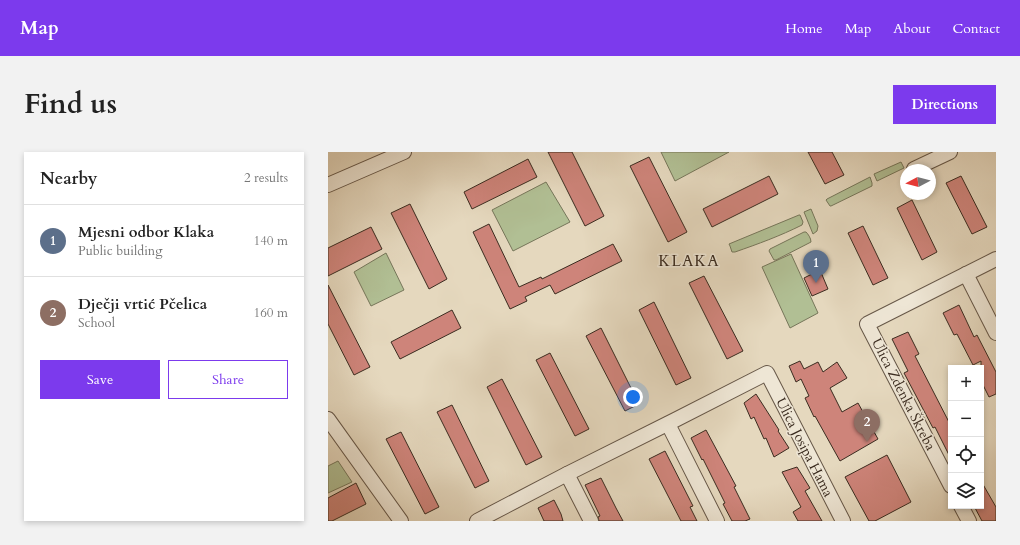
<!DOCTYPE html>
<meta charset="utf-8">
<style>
body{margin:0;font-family:Cardo,serif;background:#f2f2f2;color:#222}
.controls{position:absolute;right:12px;bottom:12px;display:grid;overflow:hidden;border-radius:0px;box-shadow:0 2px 6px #0003}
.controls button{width:36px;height:36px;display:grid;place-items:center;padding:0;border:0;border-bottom:1px solid #e0e0e0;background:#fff;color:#222;font:20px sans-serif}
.compass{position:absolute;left:572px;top:12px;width:36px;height:36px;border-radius:50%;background:#fff;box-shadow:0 2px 6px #0003;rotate:263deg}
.you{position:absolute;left:305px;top:245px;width:14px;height:14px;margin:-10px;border:3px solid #fff;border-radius:50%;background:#1a73e8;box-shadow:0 0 0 6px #1a73e833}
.badge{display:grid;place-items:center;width:26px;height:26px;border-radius:50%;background:#7c3aed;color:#fff;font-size:13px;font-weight:700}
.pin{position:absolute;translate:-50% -33px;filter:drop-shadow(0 1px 2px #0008)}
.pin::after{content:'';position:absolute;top:21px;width:14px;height:12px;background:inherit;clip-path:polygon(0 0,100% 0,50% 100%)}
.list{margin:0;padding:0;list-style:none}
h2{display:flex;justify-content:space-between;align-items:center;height:52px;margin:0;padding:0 16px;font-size:17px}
h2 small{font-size:13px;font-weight:400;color:#767676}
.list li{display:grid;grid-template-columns:26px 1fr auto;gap:12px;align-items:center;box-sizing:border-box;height:72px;padding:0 16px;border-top:1px solid #e0e0e0}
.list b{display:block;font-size:15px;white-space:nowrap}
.list p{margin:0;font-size:13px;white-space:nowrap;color:#767676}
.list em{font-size:13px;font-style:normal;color:#767676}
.actions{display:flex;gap:8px;padding:12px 16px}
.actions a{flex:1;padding:9px 0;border:1px solid #7c3aed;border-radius:0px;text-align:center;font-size:14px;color:#7c3aed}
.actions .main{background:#7c3aed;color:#fff}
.icon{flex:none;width:22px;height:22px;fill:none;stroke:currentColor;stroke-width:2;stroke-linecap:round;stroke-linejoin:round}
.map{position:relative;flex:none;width:668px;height:369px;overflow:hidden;border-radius:0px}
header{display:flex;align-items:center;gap:24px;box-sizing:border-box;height:56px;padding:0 20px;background:#7c3aed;color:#fff}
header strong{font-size:19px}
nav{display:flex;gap:22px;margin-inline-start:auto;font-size:14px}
.intro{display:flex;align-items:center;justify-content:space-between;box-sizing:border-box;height:96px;padding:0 24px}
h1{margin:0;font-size:28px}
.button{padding:10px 18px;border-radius:0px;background:#7c3aed;color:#fff;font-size:14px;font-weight:700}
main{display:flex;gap:24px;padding:0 24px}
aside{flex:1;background:#fff;border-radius:0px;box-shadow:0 2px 6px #0003}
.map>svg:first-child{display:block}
.green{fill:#b1bf94;stroke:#76765a}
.building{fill:#ce847a;stroke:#3b2c20}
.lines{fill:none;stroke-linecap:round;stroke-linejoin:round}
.minor-casing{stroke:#665748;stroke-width:16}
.minor{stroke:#eee6d5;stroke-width:14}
.labels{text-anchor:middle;stroke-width:3;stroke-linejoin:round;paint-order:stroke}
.street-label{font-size:14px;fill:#3b2c20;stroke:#eee6d5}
.quarter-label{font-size:16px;letter-spacing:1px;fill:#3b2c20;stroke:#eee6d5}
</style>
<header>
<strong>Map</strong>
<nav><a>Home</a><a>Map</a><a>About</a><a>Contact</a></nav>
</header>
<div class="intro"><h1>Find us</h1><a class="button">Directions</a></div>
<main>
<aside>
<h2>Nearby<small>2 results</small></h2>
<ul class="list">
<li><span class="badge" style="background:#5c6f8a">1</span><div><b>Mjesni odbor Klaka</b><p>Public building</p></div><em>140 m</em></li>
<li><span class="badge" style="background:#8d6e63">2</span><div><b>Dječji vrtić Pčelica</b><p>School</p></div><em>160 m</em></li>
</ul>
<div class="actions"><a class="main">Save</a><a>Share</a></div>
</aside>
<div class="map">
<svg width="668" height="369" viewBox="0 0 668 369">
<rect width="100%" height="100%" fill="#e5d8be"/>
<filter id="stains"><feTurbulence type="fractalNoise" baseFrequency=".005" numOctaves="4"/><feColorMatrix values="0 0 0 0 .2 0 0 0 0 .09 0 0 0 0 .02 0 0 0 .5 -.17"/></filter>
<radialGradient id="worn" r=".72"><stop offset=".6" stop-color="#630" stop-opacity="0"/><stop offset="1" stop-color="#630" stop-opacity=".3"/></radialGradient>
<g class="green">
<path d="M333,0h68l-54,29z"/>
<path d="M573,10l3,6 -27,13 -3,-7z"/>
<path d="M542,25l2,6v3l-41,20h-1l-4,-6 1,-1z"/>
<path d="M218,30l24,40 -57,29 -21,-41z"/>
<path d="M483,57l7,17 -1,5 -4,3 -9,-22z"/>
<path d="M471,63h1l3,7 -1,3c-22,11 -44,19 -67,27h-3l-2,-6 -1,-2z"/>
<path d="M476,80h2c2,2 5,6 5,10l-35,18h-2l-5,-9 1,-2z"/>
<path d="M58,101l18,37 -33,16 -17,-34z"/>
<path d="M463,102l27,59 -28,15 -28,-61z"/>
<path d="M10,309l14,21 -24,11v-27z"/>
</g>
<g class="building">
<path d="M220,0h24l32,64 -19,10z"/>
<path d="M480,0h24l12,23 -19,9z"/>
<path d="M321,5l38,75 -19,10 -38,-76z"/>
<path d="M200,7l9,18 -65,32 -8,-17z"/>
<path d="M441,24l9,18 -66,33 -9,-18z"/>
<path d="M633,24l26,51 -15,7 -26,-51z"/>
<path d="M584,48l25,52 -15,8 -25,-52z"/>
<path d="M82,52l37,75 -18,10 -38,-76z"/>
<path d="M161,72l30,63 22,-10 1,2 71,-35 9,17 -67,33 -5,-9 -25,12 2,4 -17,8 -37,-77z"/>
<path d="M535,74l25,52 -15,7 -25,-52z"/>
<path d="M43,75l11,22 -54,27v-28z"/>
<path d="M492,118l8,19 -16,7 -8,-18z"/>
<path d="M376,124l39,75 -16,8 -38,-76z"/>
<path d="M0,133l42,82 -16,8 -26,-51z"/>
<path d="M326,150l37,76 -15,7 -37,-75z"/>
<path d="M631,153l15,32 3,-2 19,37v22l-7,3 -8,-16v-20l-8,4 -16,-31 -3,1 -11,-22z"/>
<path d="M124,158l9,18 -61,31 -9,-17z"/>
<path d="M273,176l38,76 -14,7 -39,-75z"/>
<path d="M580,180l11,22 -4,2 36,70v33l-16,-32 -2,1 -29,-55 4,-2 -16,-32z"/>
<path d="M222,201l39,76 -14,7 -39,-76z"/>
<path d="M472,209l4,8 14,-7 5,10 14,-10 10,16 -17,10 12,24 16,-9 20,36 -38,22 -25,-45 -1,1 -9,-19 4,-2 -8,-17 -5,3 -7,-16z"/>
<path d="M174,227l40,78 -16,8 -39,-78z"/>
<path d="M428,242l23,36 -1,1 11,17 -15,9 -8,-19 -2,1 -10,-22 -3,2 -7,-16z"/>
<path d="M124,253l37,76 -14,7 -38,-76z"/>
<path d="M378,278l30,56 -2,1 16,32 -5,2h-13l-9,-17 2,-1 -22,-44 -1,1 -11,-22z"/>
<path d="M73,280l38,75 -14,7 -39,-75z"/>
<path d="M337,299l28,55 -3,1 7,14h-16l-32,-62z"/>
<path d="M559,303l24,47 -36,19h-6l-24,-44z"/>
<path d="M469,315l13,21 -5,3 17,30h-24l-5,-9 8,-5 -19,-35z"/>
<path d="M273,326l15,30 7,13h-24l-1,-4 2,-1 -15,-31z"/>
<path d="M653,329l15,26v14h-14l-8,-15h7z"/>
<path d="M28,331l10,21 -34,17h-4v-23z"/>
<path d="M226,348l7,14 2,7h-19l-6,-13z"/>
</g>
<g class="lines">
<defs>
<g id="minor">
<path d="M586,17l36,-17"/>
<path d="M0,33l76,-33"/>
<path d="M638,122l30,59"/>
<path d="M0,267l73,102"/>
<path d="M340,272l49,97"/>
<path d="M239,322l24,47"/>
<path d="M623,334l-84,-162 129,-65"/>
<path d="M633,354l8,15"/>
<path d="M149,369l90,-47 108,-54 92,-47 76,148"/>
</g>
</defs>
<use href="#minor" class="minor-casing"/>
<use href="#minor" class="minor"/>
</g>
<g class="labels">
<g class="street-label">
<text transform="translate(576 242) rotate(63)" y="5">Ulica Zdenka Škreba</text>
<text transform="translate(477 295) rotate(63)" y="5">Ulica Josipa Hama</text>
</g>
<g class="quarter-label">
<text x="361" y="114">KLAKA</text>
</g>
</g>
<rect width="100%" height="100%" filter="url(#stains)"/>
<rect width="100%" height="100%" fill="url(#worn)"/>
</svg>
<div class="controls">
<button>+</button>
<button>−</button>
<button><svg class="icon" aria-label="locate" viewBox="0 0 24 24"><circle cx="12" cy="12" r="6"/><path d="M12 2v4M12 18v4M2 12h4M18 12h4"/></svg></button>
<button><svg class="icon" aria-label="layers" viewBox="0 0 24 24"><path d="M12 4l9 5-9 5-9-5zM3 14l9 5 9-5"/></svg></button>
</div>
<svg class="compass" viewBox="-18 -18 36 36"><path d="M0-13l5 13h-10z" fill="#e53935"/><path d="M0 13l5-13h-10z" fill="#767676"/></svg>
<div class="you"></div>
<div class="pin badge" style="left:488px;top:131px;background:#5c6f8a">1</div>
<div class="pin badge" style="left:539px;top:290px;background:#8d6e63">2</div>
</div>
</main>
